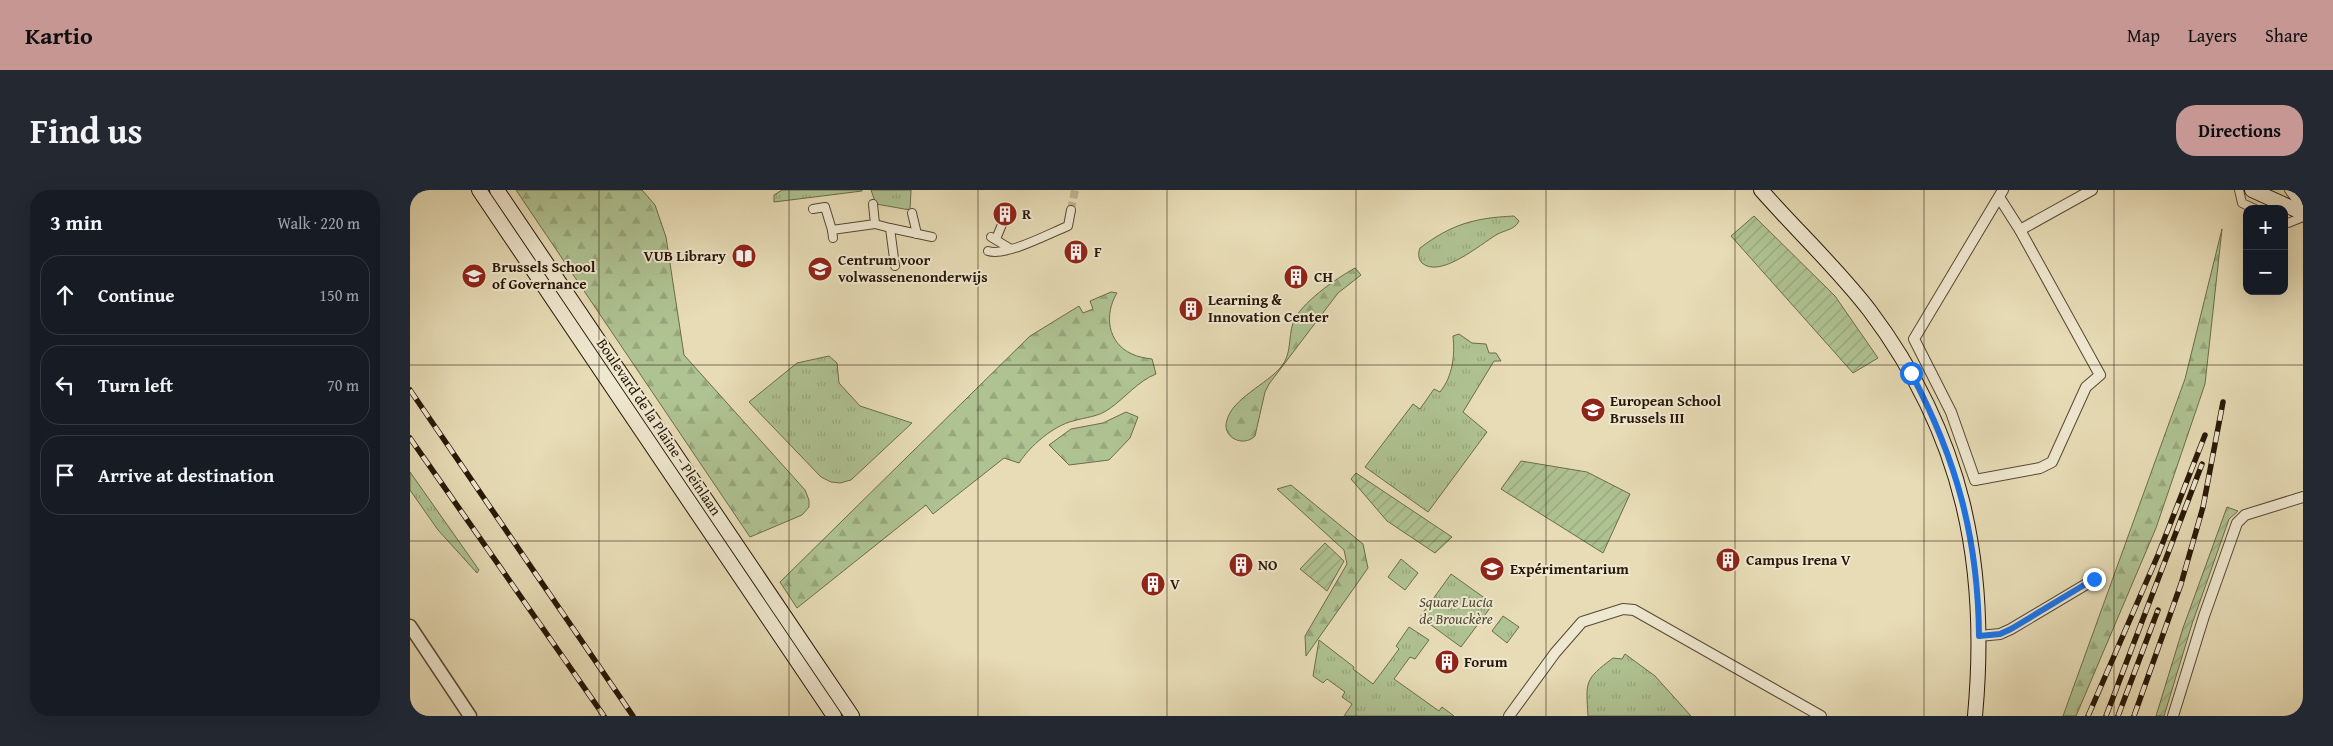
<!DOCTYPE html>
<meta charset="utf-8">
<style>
body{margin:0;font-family:"Gentium Book Plus",serif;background:#242831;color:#f1f3f6}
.controls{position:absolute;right:15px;top:15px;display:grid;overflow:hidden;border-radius:10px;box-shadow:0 5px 20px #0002}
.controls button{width:45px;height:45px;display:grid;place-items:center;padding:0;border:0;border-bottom:1px solid #363941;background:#171b24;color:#f1f3f6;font:25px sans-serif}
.stop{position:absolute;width:15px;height:15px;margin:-11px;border:4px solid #1a73e8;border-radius:50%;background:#fff}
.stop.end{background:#1a73e8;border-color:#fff;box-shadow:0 1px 5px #0008}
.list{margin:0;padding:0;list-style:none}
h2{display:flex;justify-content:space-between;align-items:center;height:65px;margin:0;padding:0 20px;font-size:21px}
h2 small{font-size:16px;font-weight:400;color:#9ea1a6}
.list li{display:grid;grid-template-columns:32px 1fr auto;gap:15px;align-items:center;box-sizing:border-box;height:80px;margin:0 10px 10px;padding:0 10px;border:1px solid #363941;border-radius:20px}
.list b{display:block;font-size:19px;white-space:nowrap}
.list em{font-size:16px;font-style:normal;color:#9ea1a6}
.icon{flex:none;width:28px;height:28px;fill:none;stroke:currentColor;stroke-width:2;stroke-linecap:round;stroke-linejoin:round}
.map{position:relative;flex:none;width:1893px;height:526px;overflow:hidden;border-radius:20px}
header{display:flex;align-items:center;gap:30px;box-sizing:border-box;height:70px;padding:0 25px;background:#c59692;color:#111}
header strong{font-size:24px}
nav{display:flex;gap:28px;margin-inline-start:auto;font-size:18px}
.intro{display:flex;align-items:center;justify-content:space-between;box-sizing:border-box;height:120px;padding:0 30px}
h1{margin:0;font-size:35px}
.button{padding:12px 22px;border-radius:20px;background:#c59692;color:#111;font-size:18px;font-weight:700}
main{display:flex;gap:30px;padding:0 30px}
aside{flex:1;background:#171b24;border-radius:20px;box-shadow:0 5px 20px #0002}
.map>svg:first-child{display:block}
.grass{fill:url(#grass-tufts);stroke:#6b6c4c}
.forest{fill:url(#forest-firs);stroke:#6b6c4c}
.garden{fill:url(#garden-furrows);stroke:#6b6c4c}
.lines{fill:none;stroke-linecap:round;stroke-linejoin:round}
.pedestrian-tunnel{stroke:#c1b593;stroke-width:8;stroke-dasharray:8 4;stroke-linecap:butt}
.pedestrian-casing{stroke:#574833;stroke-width:10}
.minor-casing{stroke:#574833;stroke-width:12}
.tertiary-casing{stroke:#574833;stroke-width:15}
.secondary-casing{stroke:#271707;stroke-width:16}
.pedestrian{stroke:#efe8d0;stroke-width:8}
.minor{stroke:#efe8d0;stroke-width:10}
.tertiary{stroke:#efe8d0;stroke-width:12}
.secondary{stroke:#efe8d0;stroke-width:14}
.rail-casing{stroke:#271707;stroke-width:5.5}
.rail{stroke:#efe8d0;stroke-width:4;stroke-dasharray:11;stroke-linecap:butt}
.route{stroke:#1a73e8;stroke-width:6}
.grid{fill:none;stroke:#271707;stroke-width:1;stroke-opacity:0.55}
.labels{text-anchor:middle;stroke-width:4;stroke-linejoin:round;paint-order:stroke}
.poi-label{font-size:15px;font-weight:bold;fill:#271707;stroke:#efe8d0;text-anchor:start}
.street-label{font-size:15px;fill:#271707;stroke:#efe8d0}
.park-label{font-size:15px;font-style:italic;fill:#504a31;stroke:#efe8d0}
</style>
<header>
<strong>Kartio</strong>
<nav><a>Map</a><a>Layers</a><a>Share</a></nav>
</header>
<div class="intro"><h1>Find us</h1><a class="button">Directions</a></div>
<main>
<aside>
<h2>3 min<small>Walk · 220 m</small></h2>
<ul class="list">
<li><svg class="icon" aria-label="ahead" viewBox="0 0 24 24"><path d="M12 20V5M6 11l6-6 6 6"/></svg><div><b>Continue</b></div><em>150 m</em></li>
<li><svg class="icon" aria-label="left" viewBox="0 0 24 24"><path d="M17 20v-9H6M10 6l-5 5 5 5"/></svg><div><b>Turn left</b></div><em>70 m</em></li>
<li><svg class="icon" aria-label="arrive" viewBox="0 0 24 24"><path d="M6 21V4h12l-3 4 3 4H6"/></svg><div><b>Arrive at destination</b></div></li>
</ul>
</aside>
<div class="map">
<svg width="1893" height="526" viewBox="0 0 1893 526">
<defs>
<pattern id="grass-tufts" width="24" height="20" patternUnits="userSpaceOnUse" patternTransform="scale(1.25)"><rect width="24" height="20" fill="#afc292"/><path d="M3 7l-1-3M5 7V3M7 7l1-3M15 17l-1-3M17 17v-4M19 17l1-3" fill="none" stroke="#97a67c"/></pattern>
<pattern id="forest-firs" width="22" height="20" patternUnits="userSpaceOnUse" patternTransform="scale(1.25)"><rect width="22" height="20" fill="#afc292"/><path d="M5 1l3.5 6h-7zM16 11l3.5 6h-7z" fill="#97a67c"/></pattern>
<pattern id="garden-furrows" width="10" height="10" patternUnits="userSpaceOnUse" patternTransform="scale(1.25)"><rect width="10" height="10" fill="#afc292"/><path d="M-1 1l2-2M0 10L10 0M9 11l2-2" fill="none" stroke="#97a67c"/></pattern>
</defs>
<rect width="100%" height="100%" fill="#e7dcb6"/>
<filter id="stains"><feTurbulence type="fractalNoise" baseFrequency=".004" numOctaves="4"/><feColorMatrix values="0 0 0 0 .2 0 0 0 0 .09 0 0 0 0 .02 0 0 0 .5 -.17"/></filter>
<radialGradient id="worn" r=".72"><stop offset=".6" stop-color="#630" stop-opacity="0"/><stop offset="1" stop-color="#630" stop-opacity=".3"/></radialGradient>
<g class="grass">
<path d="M372,0h80v1l-88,11v-7z"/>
<path d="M461,0h40l-1,20 -34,-6z"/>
<path d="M84,5l62,93 -3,2 -63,-92z"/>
<path d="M1104,26l5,5c-4,9 -15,9 -23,14 -15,9 -56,44 -74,28 -4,-4 -4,-10 -2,-15 32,-24 54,-30 94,-32z"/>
<path d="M149,103l167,246 -4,3 -166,-247z"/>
<path d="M1049,144l13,9 14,1 3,9h7l5,8h-7l-31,51 24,20 -59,80 -63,-45 48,-63 7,5 14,-20 6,3c13,-16 15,-37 13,-56z"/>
<path d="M419,166l8,7 2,20 21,23 52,17 -61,57 -11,3 -9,-1 -10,-5 -72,-75 48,-39z"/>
<path d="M0,282l69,98 -2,3 -39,-43 -28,-40z"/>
<path d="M991,369l17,14 -13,17 -17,-13z"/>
<path d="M1041,384l42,30 -32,43 -41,-30z"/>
<path d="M1093,426l16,11 -12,16 -15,-12z"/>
<path d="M999,437l20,13 -14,19 -5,-2 -16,22 45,32 3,-4 12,9h-110l8,-12 -10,-7 3,-5 -18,-13 -4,4 -10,-7 6,-36 35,27 -1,2 20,15 26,-35 -3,-3z"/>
<path d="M1215,464l30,22 36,40h-103c-2,-35 -4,-36 25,-58l9,1z"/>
</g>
<g class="forest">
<path d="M106,0h126l13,15 11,32 18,118 121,135 4,10v7l-7,8 -52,22z"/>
<path d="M1812,39l-17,155 -49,144 -80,188h-13l122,-337z"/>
<path d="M945,78l6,7 -23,18 -69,91 -4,8 -10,44c-12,12 -34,1 -28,-16 6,-22 40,-36 54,-53 11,-13 7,-29 12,-44 6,-19 44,-45 62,-55z"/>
<path d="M701,102l6,1c-13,21 -10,50 15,61 6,3 13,4 20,5l4,15c-18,7 -31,24 -47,35 -11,8 -23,8 -36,12 -20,5 -43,25 -54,42l-15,-5 -71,56 -7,-9 -129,103 -17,-26 250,-246 49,-30 4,7 10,-4 -3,-8z"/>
<path d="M716,222l12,5 -8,21 -21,22 -40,5 -20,-20 22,-16 32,-6z"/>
<path d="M881,295l72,59 5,24 -62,88 -1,-20 42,-72 -3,-14 -67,-61z"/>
</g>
<g class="garden">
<path d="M1344,26l81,80 43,62 -25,15 -122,-137z"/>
<path d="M1111,271l66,11 43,22 -27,59 -102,-64z"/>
<path d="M946,283l96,64 -17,16 -48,-32 -36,-42z"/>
<path d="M1817,317l11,4 -9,8 -37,105 -28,92h-8l27,-88z"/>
<path d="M915,353l19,18 -17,30 -27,-22z"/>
</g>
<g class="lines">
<path class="pedestrian-tunnel" d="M661,20l4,-20"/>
<defs>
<g id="pedestrian">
<path d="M1829,0l3,13 13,6"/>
<path d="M1879,0l14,19"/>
<path d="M403,19l12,-2 7,23"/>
<path d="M502,23l5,21"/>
<path d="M1874,32l4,1 15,-6"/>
<path d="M465,34l15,4 5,38"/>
<path d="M480,38l42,9"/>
<path d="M581,47l20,12"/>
<path d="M423,48l-1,-8 43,-6 -2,-20"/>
<path d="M586,49l7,-17"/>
<path d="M578,61c18,6 62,-18 80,-25l3,-16"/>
</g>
<g id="minor">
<path d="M1589,7l21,33 80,145 -14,12 -34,75 -12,6 -65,12 -24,-68 -37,-73 89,-149"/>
<path d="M1610,40l72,-40"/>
<path d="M1569,446l21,-2 11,-5 84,-50"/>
<path d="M1099,526l46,-63 27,-31 41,-13 11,1 187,106"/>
<path d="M1763,526l31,-100 33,-93 8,-8 58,-18"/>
</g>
<path id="tertiary" d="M0,436l60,90"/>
<g id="secondary">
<path d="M69,0l355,526"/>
<path d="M87,0l355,526"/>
<path d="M1351,0c36,41 76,78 109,121 93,124 119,253 105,405"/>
<path d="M1842,0l51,23"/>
</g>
</defs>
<use href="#pedestrian" class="pedestrian-casing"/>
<use href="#minor" class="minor-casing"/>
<use href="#tertiary" class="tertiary-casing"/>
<use href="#secondary" class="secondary-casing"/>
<use href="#pedestrian" class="pedestrian"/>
<use href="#minor" class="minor"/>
<use href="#tertiary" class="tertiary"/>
<use href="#secondary" class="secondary"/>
<defs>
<g id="rail">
<path d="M0,200l223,326"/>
<path d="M0,248l194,278"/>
<path d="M1678,526l70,-161 47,-120"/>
<path d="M1696,526l96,-252"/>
<path d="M1708,526l40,-106"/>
<path d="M1724,526l47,-132 22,-77 20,-105"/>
</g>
</defs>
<use href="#rail" class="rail-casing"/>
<use href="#rail" class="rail"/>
</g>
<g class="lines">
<path class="route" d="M1501,183c46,87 67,165 68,263l21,-2 11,-5 83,-50"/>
</g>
<path class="grid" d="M189,0v526M379,0v526M568,0v526M757,0v526M946,0v526M1136,0v526M1325,0v526M1514,0v526M1704,0v526M0,175h1893M0,351h1893"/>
<defs>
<symbol id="building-disc" viewBox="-11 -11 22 22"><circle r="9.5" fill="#8f2418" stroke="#efe8d0"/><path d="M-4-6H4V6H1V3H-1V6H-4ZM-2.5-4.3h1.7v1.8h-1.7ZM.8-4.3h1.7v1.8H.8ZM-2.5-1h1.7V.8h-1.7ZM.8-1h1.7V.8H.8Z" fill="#fff"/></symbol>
<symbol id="library-disc" viewBox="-11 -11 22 22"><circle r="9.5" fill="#8f2418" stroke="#efe8d0"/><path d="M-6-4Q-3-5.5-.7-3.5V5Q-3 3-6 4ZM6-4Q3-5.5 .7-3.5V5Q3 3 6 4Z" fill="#fff"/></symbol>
<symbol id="university-disc" viewBox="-11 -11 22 22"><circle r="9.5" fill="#8f2418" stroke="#efe8d0"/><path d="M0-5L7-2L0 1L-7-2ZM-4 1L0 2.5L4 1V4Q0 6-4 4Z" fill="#fff"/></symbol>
<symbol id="school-disc" viewBox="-11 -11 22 22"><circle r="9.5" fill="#8f2418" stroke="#efe8d0"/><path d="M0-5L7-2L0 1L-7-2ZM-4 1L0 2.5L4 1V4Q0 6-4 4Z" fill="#fff"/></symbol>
</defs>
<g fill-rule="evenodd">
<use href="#building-disc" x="581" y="10" width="28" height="28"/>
<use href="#building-disc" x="652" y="48" width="28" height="28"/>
<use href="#library-disc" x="320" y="52" width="28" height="28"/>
<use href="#university-disc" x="396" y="65" width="28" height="28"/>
<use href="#university-disc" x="50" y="72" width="28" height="28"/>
<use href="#building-disc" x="872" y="73" width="28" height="28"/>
<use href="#building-disc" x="767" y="105" width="28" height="28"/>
<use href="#school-disc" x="1169" y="206" width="28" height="28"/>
<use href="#building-disc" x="1304" y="356" width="28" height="28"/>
<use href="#building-disc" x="817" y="361" width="28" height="28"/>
<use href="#university-disc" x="1068" y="365" width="28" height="28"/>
<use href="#building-disc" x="729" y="380" width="28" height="28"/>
<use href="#building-disc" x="1023" y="458" width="28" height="28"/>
</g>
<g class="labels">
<g class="poi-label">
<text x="612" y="29">R</text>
<text x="684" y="67">F</text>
<text x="316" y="71" text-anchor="end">VUB Library</text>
<text x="428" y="75">Centrum voor<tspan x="428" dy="17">volwassenenonderwijs</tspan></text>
<text x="82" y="82">Brussels School<tspan x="82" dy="17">of Governance</tspan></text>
<text x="904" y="92">CH</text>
<text x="798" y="115">Learning &amp;<tspan x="798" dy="17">Innovation Center</tspan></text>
<text x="1200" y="216">European School<tspan x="1200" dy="17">Brussels III</tspan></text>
<text x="1336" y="375">Campus Irena V</text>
<text x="848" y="380">NO</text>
<text x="1100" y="384">Expérimentarium</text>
<text x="760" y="399">V</text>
<text x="1054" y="477">Forum</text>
</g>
<g class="street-label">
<text transform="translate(249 237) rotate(56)" y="5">Boulevard de la Plaine - Pleinlaan</text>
</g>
<g class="park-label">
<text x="1046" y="417">Square Lucia<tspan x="1046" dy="17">de Brouckère</tspan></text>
</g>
</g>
<rect width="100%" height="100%" filter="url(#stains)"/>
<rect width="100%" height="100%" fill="url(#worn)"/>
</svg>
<div class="controls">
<button>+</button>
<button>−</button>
</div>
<div class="stop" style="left:1501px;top:183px"></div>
<div class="stop end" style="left:1684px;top:389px"></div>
</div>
</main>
